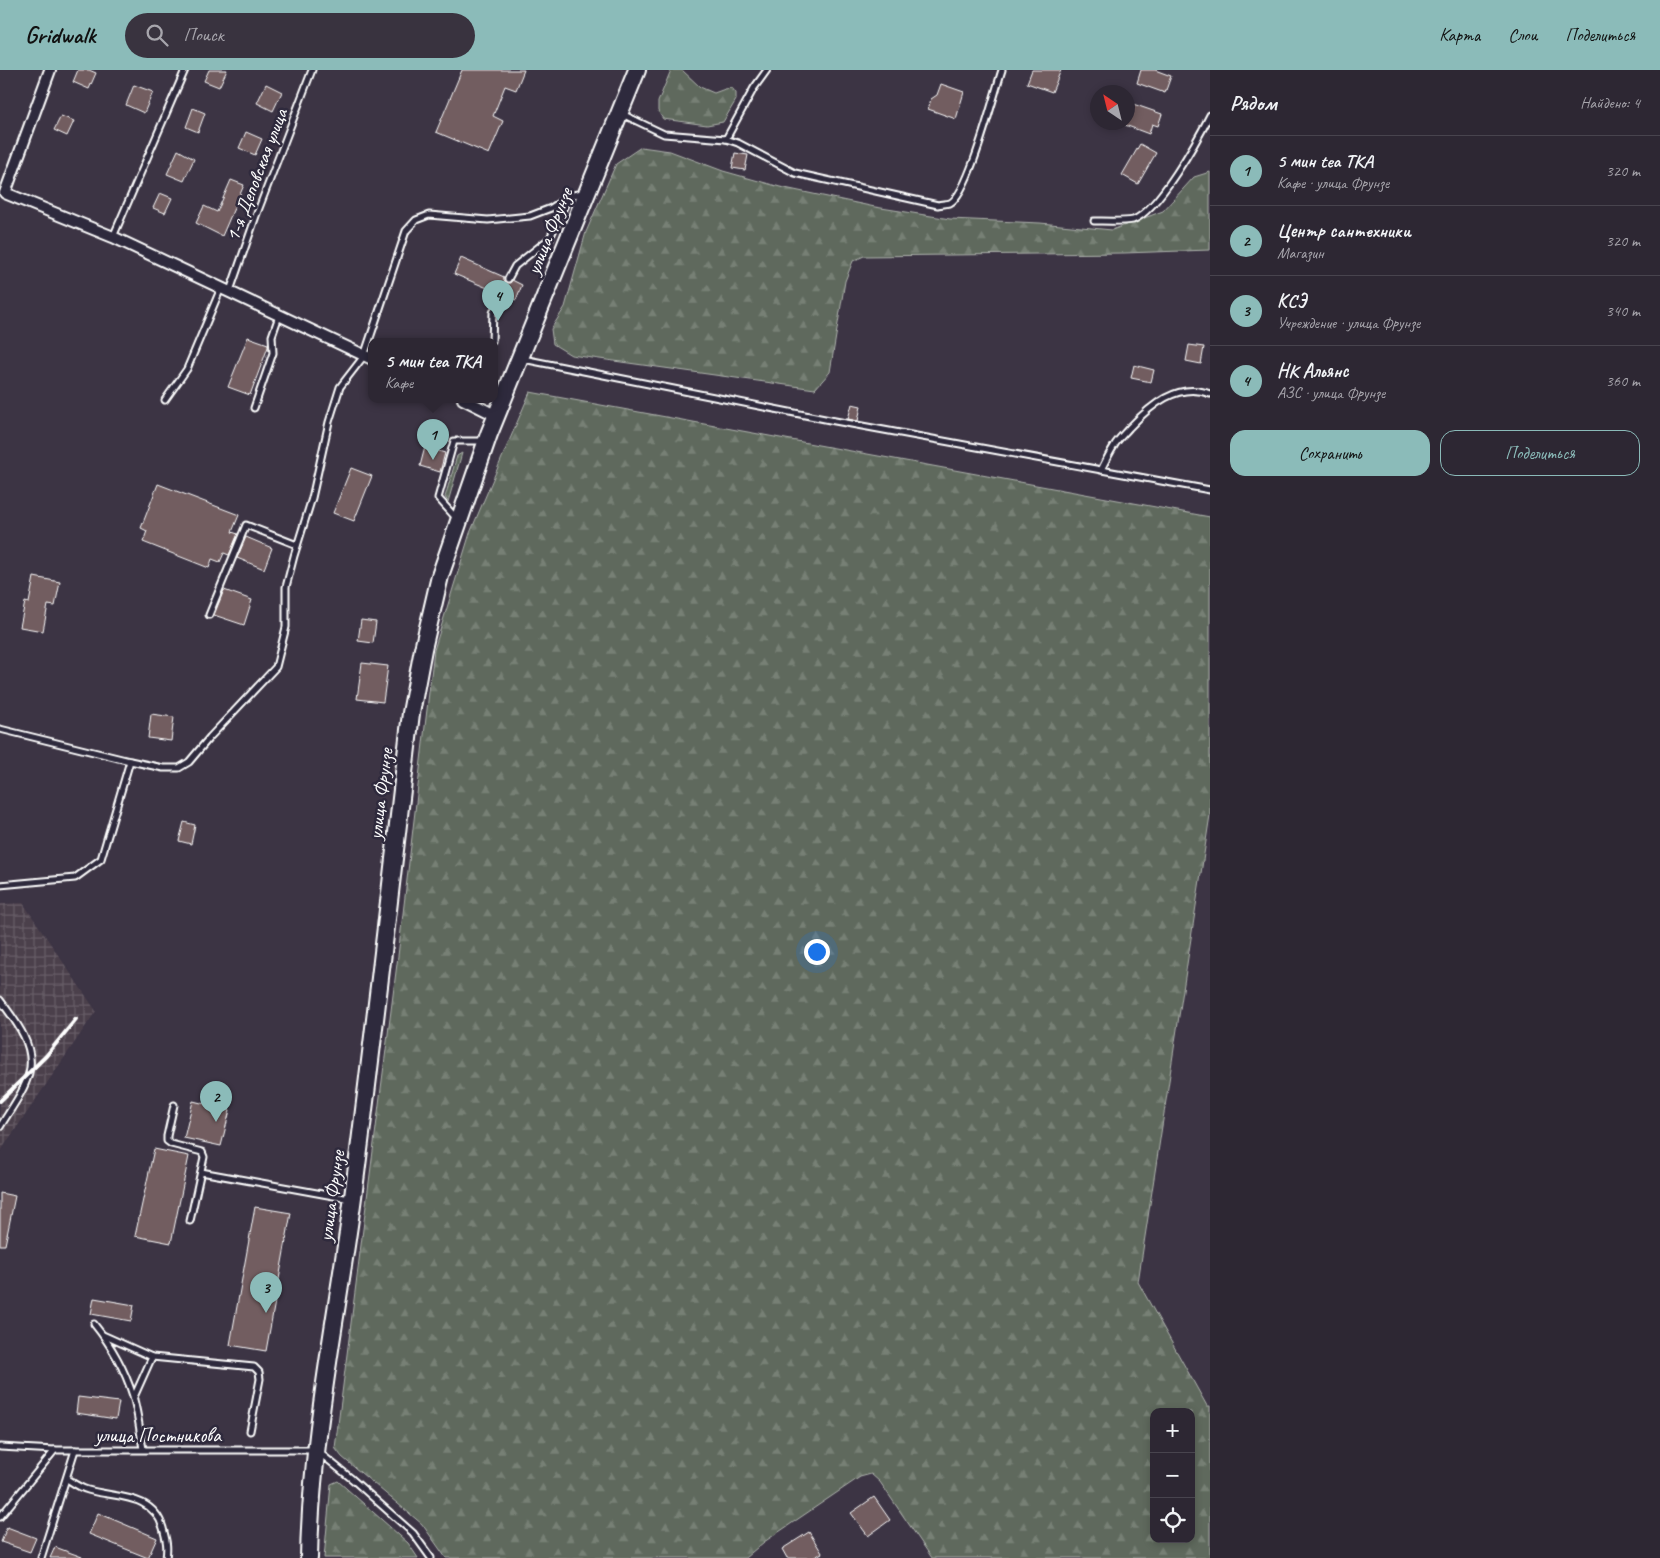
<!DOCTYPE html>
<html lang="ru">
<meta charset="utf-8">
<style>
body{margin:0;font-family:Caveat,sans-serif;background:#39333f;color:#f1f3f6}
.controls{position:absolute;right:15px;bottom:15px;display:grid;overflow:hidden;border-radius:10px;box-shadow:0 2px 8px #0003}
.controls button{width:45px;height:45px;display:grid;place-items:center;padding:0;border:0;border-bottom:1px solid #48444e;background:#2d2733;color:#f1f3f6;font:25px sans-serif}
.compass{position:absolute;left:1090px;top:15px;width:45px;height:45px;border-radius:50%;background:#2d2733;box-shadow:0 2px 8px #0003;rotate:325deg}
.you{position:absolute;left:816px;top:881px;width:18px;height:18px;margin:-12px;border:4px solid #fff;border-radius:50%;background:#1a73e8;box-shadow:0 0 0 8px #1a73e833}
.badge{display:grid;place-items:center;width:32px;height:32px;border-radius:50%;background:#8bbbb9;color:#111;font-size:16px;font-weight:700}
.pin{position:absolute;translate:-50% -41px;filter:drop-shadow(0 1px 2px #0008)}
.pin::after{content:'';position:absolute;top:26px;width:18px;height:15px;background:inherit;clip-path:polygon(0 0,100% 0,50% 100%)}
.popup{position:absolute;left:368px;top:268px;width:130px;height:65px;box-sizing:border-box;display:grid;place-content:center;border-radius:10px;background:#2d2733;filter:drop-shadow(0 1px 4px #0005);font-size:16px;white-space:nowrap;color:#a7a5ac}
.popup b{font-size:19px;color:#f1f3f6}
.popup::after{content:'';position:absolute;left:50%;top:100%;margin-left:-10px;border:10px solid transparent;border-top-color:#2d2733}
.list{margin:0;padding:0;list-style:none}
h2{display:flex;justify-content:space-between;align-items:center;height:65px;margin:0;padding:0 20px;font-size:21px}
h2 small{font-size:16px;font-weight:400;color:#a7a5ac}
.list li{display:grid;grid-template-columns:32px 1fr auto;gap:15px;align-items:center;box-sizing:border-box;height:70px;padding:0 20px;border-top:1px solid #48444e}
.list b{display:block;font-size:19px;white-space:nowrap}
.list p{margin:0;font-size:16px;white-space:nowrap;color:#a7a5ac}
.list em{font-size:16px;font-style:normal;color:#a7a5ac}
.actions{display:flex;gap:10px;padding:15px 20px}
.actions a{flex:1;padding:11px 0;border:1px solid #8bbbb9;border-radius:15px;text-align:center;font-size:18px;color:#8bbbb9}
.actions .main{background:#8bbbb9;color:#111}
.icon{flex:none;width:28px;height:28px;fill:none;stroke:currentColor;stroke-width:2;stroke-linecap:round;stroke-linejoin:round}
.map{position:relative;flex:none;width:1210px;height:1488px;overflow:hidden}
header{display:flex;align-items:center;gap:30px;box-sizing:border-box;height:70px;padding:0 25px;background:#8bbbb9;color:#111}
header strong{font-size:24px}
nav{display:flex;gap:28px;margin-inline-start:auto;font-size:18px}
.search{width:350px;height:45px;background:#39333f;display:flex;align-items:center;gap:12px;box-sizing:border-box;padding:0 18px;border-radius:28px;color:#a7a5ac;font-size:19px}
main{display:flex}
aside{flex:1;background:#2d2733}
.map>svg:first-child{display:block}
.industrial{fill:url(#industrial-grid)}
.grass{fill:url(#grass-dots);stroke:#afb4ae}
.forest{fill:url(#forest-firs);stroke:#afb4ae;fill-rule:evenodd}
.building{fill:#725d60;stroke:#fff}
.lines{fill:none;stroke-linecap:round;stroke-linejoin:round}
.lane-casing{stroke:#fff;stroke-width:9}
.street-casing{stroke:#fff;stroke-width:14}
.primary-casing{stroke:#fff;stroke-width:20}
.lane{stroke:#2f2a3d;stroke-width:5}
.street{stroke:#2f2a3d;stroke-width:10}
.primary{stroke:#2f2a3d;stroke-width:16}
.rail{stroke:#fff;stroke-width:4}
.labels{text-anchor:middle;stroke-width:5;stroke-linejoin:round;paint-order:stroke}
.street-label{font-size:20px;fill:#fff;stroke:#2f2a3d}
</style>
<header>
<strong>Gridwalk</strong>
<div class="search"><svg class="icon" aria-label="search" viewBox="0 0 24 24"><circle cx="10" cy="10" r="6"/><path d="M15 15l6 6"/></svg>Поиск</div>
<nav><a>Карта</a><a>Слои</a><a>Поделиться</a></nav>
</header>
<main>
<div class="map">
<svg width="1210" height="1488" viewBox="0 0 1210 1488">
<defs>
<pattern id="industrial-grid" width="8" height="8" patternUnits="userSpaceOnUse" patternTransform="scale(1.25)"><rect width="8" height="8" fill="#4c404c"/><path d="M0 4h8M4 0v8" fill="none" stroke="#675d67"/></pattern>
<pattern id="grass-dots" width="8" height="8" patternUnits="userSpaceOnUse" patternTransform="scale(1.25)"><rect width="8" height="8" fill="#5f695d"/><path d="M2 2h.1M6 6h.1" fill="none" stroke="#778075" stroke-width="1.8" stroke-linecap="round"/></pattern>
<pattern id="forest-firs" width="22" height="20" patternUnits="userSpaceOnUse" patternTransform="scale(1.25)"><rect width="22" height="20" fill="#5f695d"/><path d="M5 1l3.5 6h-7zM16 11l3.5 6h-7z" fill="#778075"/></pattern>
</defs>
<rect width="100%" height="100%" fill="#3c3444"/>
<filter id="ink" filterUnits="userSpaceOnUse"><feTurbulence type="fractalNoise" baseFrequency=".02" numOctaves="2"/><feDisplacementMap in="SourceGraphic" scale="10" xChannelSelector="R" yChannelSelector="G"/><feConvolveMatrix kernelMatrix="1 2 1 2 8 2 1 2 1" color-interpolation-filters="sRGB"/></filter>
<g filter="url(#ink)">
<path class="industrial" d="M23,833l73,108 -96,141v-248z"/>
<path class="grass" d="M462,383l-14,49 -3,-5 12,-41z"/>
<g class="forest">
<path d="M671,0h11l18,17 14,6 11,-4 7,-1 4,5v7l-13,22 -16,3 -44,-6 -5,-8v-9z"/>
<path d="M641,77l29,4 53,20 57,16 95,20 75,12 90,4 72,7 51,-19 31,-34 16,-5v78l-86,3 -260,3 -11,5 -8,20 -15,91 -15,17 -244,-34 -18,-11 -2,-15 14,-22 21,-75 30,-68z"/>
<path d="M530,322l680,125v298l-72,467 69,124h3v152h-278l-52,-76 -9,-8 -11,3 -96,65 -19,16h-299l-24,-34 -80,-67 -7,-9 63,-492 36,-306 36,-117zM1154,1342h37v127h-37z"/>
<path d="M338,1411l70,62 10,15h-94l7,-74z"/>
</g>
<g class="building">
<path d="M78,0h11l7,3 -7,16 -16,-7z"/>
<path d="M209,0h18l-8,17 -15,-6z"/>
<path d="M462,0h62l-8,20 -11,-4 -12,30 10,5 -14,33 -53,-22z"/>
<path d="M1032,0h29l-9,22 -25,-9z"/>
<path d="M1141,0h14l16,6 -6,17 -28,-10z"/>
<path d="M266,14l16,8 -9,19 -16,-8z"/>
<path d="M941,14l23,8 -8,27 -28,-10 3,-10 6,-4z"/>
<path d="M134,15l19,7 -9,21 -18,-8z"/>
<path d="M1133,34l29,10 -4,12 -6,-2 -3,10 -24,-9z"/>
<path d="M193,38l12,5 -7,19 -12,-5z"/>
<path d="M61,46l13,5 -7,15 -13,-6z"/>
<path d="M246,62l16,7 -7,16 -16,-7z"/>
<path d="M1140,74l16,9 -18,31 -16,-9z"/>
<path d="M178,80l16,9 -10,22 -17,-7z"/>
<path d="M735,83l13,2 -3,15 -13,-2z"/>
<path d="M231,110l13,5 -22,51 -26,-13 8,-17 13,6z"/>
<path d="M160,123l12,5 -7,15 -12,-5z"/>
<path d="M461,188l43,19v4l2,2h4l2,-3 10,5 -6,15 -11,-5v-3l-2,-3h-3l-3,3 -43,-18z"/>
<path d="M248,267l20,7v3l-18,48 -22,-8z"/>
<path d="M1189,275l15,2 -3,17 -15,-3z"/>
<path d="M1134,295l20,5 -3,12 -20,-4z"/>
<path d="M852,334l9,2 -3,15 -10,-2z"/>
<path d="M425,377l20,6 -5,19 -20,-6z"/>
<path d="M351,398l21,8 -18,45 -21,-8z"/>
<path d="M158,414l81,31 -7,17 6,2 -9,21 -5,-2 -4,9 -8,-3 -3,9 -66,-26 4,-11 -6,-3z"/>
<path d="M246,467l26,11 -8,21 -27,-11z"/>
<path d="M34,507l26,5 -5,24 -7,-1 -5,26 -23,-4 5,-25 4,1z"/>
<path d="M224,520l28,10 -8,25 -30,-10z"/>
<path d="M361,550l15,2 -3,21 -15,-2z"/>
<path d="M362,593l26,3 -5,36 -26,-3z"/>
<path d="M151,644l23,3 -3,24 -23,-3z"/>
<path d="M184,752l11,3 -4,19 -12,-3z"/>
<path d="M193,1031l37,9 -9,36 -37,-8z"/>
<path d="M154,1079l35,7 -18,87 -36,-7z"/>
<path d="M0,1123l15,3 -10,49h-5z"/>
<path d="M255,1137l36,6 -25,138 -36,-6z"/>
<path d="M94,1228l40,7 -3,16 -40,-7z"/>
<path d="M78,1327l41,5 -3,17 -40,-6z"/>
<path d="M874,1427l16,23 -22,16 -17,-23z"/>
<path d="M98,1443l59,25 -9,20 -59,-24z"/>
<path d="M7,1457l29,11 -6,14 -29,-10z"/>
<path d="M809,1462l13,21 -9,5h-26l-5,-9z"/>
<path d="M55,1477l27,10v1h-32z"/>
</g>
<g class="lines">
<defs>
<g id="lane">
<path d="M622,44l42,20 62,5 12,4 57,30 143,32c3,-1 8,-1 12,-2 19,-9 44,-109 52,-133"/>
<path d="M726,69l28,-51 13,-18"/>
<path d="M1094,151c9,0 31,1 39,-1 25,-9 65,-81 77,-105"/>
<path d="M113,167l72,-167"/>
<path d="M508,209l7,-13 35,-28 19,-42 13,-3"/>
<path d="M230,221l26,-75 56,-146"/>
<path d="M492,271l1,-28 8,-20"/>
<path d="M523,289l312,62 375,69"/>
<path d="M165,330l22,-31 34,-81"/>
<path d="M254,338l19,-55 -1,-17 7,-20"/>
<path d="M1101,400c4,-8 8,-16 13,-24 4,-7 10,-12 15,-18 21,-22 49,-47 81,-34"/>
<path d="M457,449l-19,-21 16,-57h31"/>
<path d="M209,545l37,-90 51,20"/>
<path d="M0,659l130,32 33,7h16l10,-6 21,-25 66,-70 10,-40v-40l8,-31 18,-58 17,-76 11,-35 24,-31 42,-125 10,-11 13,-5 59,5 42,-4 21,-8 18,-12"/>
<path d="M0,815l75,-7 26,-19 29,-98"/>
<path d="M0,930c15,20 36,46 29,73 -5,19 -19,37 -29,54"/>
<path d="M174,1035l-7,31v5l4,3 31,8 2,5 -14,64"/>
<path d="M201,1102l149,27"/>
<path d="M94,1254c17,21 31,46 39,72 5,17 7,36 10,53"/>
<path d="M103,1265l49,22 102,10 5,5 1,7 -10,52"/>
<path d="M134,1327l18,-40"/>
<path d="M0,1377l55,3h261l36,29 61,54 18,25"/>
<path d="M67,1409c6,4 13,9 21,11 27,8 65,3 75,38 3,12 5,17 3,30"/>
<path d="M0,1447l55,-67"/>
<path d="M41,1488l34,-108"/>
</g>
<g id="street">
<path d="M50,0l-45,123 108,44 259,122"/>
<path d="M463,329l34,17"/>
</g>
<path id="primary" d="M309,1488c2,-121 28,-241 44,-361 21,-161 39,-323 58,-484l12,-64 17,-73 49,-142 148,-364"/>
</defs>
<use href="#lane" class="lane-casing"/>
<use href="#street" class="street-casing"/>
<use href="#primary" class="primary-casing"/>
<use href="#lane" class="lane"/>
<use href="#street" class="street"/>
<use href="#primary" class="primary"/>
<path class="rail" d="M0,1031l46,-45 30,-37"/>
</g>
</g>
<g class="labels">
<g class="street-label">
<text transform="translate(256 105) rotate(-69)" y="7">1-я Деповская улица</text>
<text transform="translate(549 161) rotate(-68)" y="7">улица Фрунзе</text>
<text transform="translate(380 724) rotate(-83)" y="7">улица Фрунзе</text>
<text transform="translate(331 1126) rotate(-82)" y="7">улица Фрунзе</text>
<text x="158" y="1372">улица Постникова</text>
</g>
</g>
</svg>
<div class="controls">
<button>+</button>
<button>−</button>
<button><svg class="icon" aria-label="locate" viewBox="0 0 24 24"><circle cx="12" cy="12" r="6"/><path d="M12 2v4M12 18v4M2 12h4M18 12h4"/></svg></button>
</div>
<svg class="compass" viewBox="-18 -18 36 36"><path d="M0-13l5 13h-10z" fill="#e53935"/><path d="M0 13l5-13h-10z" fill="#a7a5ac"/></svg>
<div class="you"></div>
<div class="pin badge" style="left:433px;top:390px">1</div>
<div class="popup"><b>5 мин tea TKA</b>Кафе</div>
<div class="pin badge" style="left:216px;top:1052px">2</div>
<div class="pin badge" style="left:266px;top:1243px">3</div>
<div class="pin badge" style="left:498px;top:251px">4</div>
</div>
<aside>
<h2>Рядом<small>Найдено: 4</small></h2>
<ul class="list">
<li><span class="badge">1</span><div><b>5 мин tea TKA</b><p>Кафе · улица Фрунзе</p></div><em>320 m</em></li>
<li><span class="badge">2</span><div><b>Центр сантехники</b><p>Магазин</p></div><em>320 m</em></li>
<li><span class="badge">3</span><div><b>КСЭ</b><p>Учреждение · улица Фрунзе</p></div><em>340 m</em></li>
<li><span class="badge">4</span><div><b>НК Альянс</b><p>АЗС · улица Фрунзе</p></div><em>360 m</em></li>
</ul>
<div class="actions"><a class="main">Сохранить</a><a>Поделиться</a></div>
</aside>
</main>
